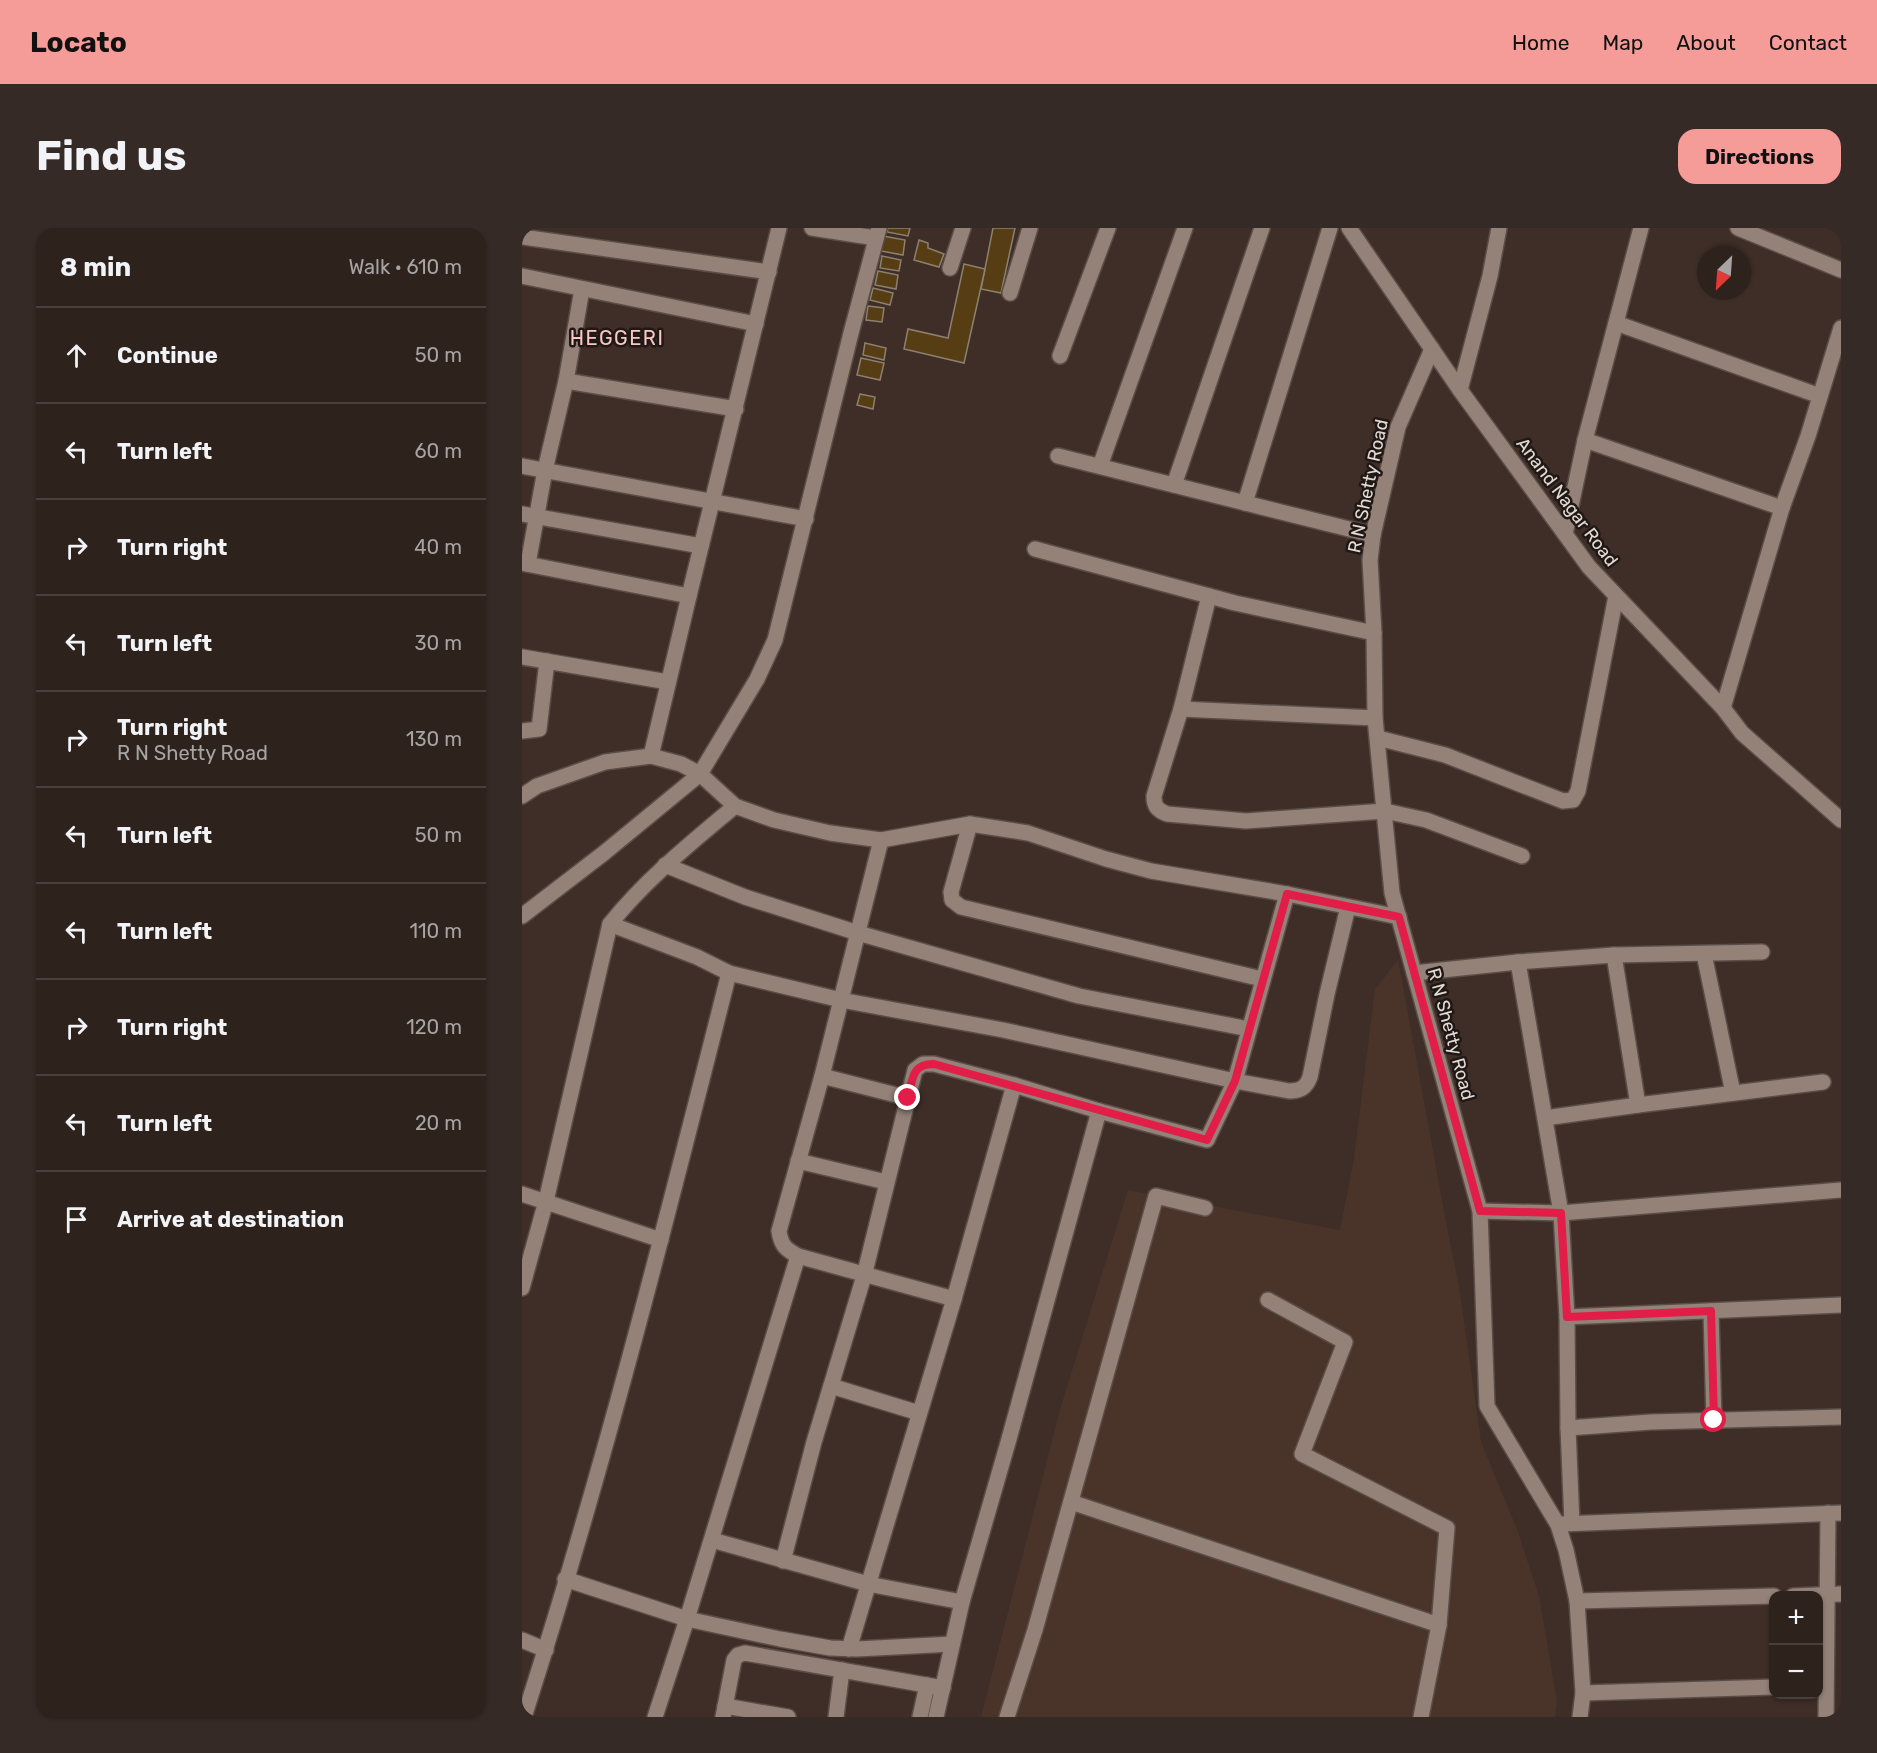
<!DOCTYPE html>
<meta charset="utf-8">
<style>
body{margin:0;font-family:Rubik,sans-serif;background:#362a26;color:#f1f3f6}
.controls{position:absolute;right:18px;bottom:18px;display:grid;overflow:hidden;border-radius:12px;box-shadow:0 2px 4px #0004}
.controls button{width:54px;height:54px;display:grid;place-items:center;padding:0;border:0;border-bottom:2px solid #493f3b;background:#2e221d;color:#f1f3f6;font:30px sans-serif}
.compass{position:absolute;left:1175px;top:18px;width:54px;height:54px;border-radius:50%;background:#2e221d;box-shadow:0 2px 4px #0004;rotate:205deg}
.stop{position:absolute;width:18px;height:18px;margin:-14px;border:4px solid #e11d48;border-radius:50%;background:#fff}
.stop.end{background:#e11d48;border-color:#fff;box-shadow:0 2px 6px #0008}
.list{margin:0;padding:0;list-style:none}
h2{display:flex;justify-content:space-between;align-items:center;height:78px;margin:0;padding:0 24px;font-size:26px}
h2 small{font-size:20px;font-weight:400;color:#a7a4a4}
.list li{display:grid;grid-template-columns:39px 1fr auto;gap:18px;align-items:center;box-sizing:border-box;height:96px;padding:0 24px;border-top:2px solid #493f3b}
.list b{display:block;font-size:22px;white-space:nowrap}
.list p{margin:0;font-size:20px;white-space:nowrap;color:#a7a4a4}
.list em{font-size:20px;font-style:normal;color:#a7a4a4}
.icon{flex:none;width:33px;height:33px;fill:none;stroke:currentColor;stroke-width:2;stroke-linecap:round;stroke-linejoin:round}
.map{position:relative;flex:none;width:1319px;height:1489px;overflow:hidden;border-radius:18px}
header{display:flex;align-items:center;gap:36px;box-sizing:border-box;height:84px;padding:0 30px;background:#f59b98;color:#111}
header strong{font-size:28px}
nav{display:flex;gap:33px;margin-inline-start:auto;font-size:21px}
.intro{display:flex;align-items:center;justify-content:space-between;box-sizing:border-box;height:144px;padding:0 36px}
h1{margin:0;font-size:42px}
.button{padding:15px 27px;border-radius:18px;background:#f59b98;color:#111;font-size:21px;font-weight:700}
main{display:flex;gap:36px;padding:0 36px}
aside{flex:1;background:#2e221d;border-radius:18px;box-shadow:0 2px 4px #0004}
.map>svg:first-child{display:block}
.built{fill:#4a3429}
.building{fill:#573d13;stroke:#8c8171;stroke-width:1.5}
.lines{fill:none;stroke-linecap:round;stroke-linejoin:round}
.minor-casing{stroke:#5a4d47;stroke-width:18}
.minor{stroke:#948178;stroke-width:15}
.route{stroke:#e11d48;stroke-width:8}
.labels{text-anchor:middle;stroke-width:5;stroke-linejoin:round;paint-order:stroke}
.street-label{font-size:18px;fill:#e4dad5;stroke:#201815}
.neighbourhood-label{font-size:20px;letter-spacing:1.5px;fill:#fbc6c3;stroke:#201815}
</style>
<header>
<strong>Locato</strong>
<nav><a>Home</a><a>Map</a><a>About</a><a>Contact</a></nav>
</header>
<div class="intro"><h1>Find us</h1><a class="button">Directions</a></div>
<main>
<aside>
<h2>8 min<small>Walk · 610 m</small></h2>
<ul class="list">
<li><svg class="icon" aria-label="ahead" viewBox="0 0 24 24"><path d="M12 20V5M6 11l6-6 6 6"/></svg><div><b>Continue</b></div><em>50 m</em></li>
<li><svg class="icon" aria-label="left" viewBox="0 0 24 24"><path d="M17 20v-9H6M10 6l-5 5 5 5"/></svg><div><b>Turn left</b></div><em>60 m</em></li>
<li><svg class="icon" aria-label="right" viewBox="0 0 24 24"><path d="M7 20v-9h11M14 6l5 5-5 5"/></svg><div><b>Turn right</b></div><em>40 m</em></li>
<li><svg class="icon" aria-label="left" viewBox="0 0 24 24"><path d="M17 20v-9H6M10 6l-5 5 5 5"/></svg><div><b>Turn left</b></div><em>30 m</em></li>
<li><svg class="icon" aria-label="right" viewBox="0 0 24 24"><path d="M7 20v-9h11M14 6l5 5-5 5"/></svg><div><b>Turn right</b><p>R N Shetty Road</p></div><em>130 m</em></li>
<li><svg class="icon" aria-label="left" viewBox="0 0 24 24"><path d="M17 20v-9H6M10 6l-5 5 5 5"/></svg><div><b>Turn left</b></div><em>50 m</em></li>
<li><svg class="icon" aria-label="left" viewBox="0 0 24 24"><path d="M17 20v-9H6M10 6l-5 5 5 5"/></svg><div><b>Turn left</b></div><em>110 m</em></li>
<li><svg class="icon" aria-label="right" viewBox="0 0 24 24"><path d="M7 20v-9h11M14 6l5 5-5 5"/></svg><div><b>Turn right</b></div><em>120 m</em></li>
<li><svg class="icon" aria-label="left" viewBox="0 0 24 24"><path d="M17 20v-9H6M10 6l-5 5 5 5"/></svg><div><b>Turn left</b></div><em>20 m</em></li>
<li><svg class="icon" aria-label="arrive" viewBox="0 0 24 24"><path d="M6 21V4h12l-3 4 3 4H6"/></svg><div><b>Arrive at destination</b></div></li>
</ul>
</aside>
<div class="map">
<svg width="1319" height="1489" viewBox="0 0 1319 1489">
<rect width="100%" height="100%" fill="#3e2e27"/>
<path class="built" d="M876,732l51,278 10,48 22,156 36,87 22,67 18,105 -2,16h-574l80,-311 67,-216 212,40 14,-71 21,-170z"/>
<g class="building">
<path d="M366,0h22l-2,8 -21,-4z"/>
<path d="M471,0h22l-14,65 -20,-4z"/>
<path d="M361,8l22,4 -2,15 -22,-4z"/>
<path d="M397,12l9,3v5l16,6 -5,13 -25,-7z"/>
<path d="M360,28l19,4 -2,11 -19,-3z"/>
<path d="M442,36l21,5 -21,94 -60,-14 4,-20 40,9z"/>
<path d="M356,43l20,4 -2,14 -21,-4z"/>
<path d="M351,60l20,5 -3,12 -20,-5z"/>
<path d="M346,78l16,2 -2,14 -16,-2z"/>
<path d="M343,115l21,5 -2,12 -21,-5z"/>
<path d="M339,130l23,5 -4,17 -23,-5z"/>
<path d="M338,166l15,3 -2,12 -16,-4z"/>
</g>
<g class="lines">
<defs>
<g id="minor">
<path d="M290,0l64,10"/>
<path d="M827,0l111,162 129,177 134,141 19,25 99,87"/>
<path d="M1216,0l103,42"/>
<path d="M0,9l247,35"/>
<path d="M428,40l13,-40"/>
<path d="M0,48l234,48"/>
<path d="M60,61l-16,92 170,28"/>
<path d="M488,65l20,-65"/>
<path d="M1094,95l204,73"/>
<path d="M910,121l-34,78 -25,108 -3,25 4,73 1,85 17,175 88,318 7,195 71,119 8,25 11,51 6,92 -3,24"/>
<path d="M538,128l48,-128"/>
<path d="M938,162l30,-114 9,-48"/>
<path d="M1063,212l197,68"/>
<path d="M536,228l315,79"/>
<path d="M0,238l284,53"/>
<path d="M578,238l85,-238"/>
<path d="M652,257l88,-257"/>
<path d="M723,275l85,-275"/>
<path d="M0,286l179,32"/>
<path d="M1043,306l20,-94 56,-212"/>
<path d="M513,321l200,54 139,30"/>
<path d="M0,335l167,33"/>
<path d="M6,336l17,-94 21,-89"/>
<path d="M687,368l-28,113 -27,87c0,10 3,14 13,18l79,7 139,-10 41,9 96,36"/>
<path d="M0,429l146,25"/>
<path d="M1201,480l59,-200 26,-72 33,-108"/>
<path d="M659,481l194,9"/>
<path d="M0,503l17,-2 8,-68"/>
<path d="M856,510l67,17 118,46 10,-1 5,-9 38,-195"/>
<path d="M129,528l38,-160 90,-368"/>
<path d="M0,568l15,-10 68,-24 46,-6 30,8 19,10 35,32 39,14 56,13 51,7 89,-16 58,9 78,26 45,12 136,23"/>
<path d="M448,596l-19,68 1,8 9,7 301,72"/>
<path d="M359,612l-59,236 -43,155c2,14 6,18 19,25l156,43"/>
<path d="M143,637l80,32 113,36 221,63 170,33"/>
<path d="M0,688l82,-63 96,-79 57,-95 18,-39 76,-307 28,-105"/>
<path d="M88,696l87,33 32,16 112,27 162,30 232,51 52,-187 112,23"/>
<path d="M1182,726l29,139"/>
<path d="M1092,727l24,150 185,-23"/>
<path d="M996,734l43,251 6,104 1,111 4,95"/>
<path d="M892,745l104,-11 96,-7 148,-3"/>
<path d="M300,848l86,22"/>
<path d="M1023,890l93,-13"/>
<path d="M276,933l88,21"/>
<path d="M0,966l139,46"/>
<path d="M958,983l81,2 280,-23"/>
<path d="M0,1060l24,-87 64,-277c36,-45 81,-81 125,-118"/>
<path d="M746,1072l77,42 -43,112 145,74 -8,97 -18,92"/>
<path d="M1189,1083l3,109"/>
<path d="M1045,1089l274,-12"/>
<path d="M309,1158l88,27"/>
<path d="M1046,1200l83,-6 190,-5"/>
<path d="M549,1274l368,123"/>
<path d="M1040,1296l279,-11"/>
<path d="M190,1312l156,44 94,18 47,-163 90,-328 108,29 28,-59 54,10c11,0 17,-3 21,-14l17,-83 21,-87"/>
<path d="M261,1333l31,-119 50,-166 51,-206 8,-6h11l80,21 85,26"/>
<path d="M43,1351l122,40 93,20 50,9 27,1 95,-5"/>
<path d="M1271,1368l48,-2"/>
<path d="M1055,1373l197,-5"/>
<path d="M0,1412l24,10"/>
<path d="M327,1421l105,-350 60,-214"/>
<path d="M1061,1465l191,-6"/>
<path d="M203,1478l63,11"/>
<path d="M2,1489c79,-245 142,-495 205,-744"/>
<path d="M133,1489l32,-98 111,-363"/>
<path d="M201,1489l11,-57 4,-5 7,-2 198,35"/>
<path d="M314,1489l6,-47"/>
<path d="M398,1489l7,-32"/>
<path d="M414,1489l26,-115"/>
<path d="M485,1489l28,-87 121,-434 49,12"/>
<path d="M1304,1489l2,-204"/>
</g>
</defs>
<use href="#minor" class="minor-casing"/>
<use href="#minor" class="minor"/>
</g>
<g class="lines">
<path class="route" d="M386,870c5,-19 3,-34 26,-34l273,76 28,-59 52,-187 112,23 81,294 81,2 6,104 144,-6 3,109"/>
</g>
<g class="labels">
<g class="street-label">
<text transform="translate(846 258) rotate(-78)" y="6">R N Shetty Road</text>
<text transform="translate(1045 274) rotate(53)" y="6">Anand Nagar Road</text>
<text transform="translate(929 806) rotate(75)" y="6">R N Shetty Road</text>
</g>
<g class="neighbourhood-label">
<text x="95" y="117">HEGGERI</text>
</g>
</g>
</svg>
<div class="controls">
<button>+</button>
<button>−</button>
</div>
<svg class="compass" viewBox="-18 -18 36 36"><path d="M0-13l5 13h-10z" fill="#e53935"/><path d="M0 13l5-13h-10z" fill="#a7a4a4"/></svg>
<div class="stop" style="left:1192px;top:1192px"></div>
<div class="stop end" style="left:386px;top:870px"></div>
</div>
</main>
